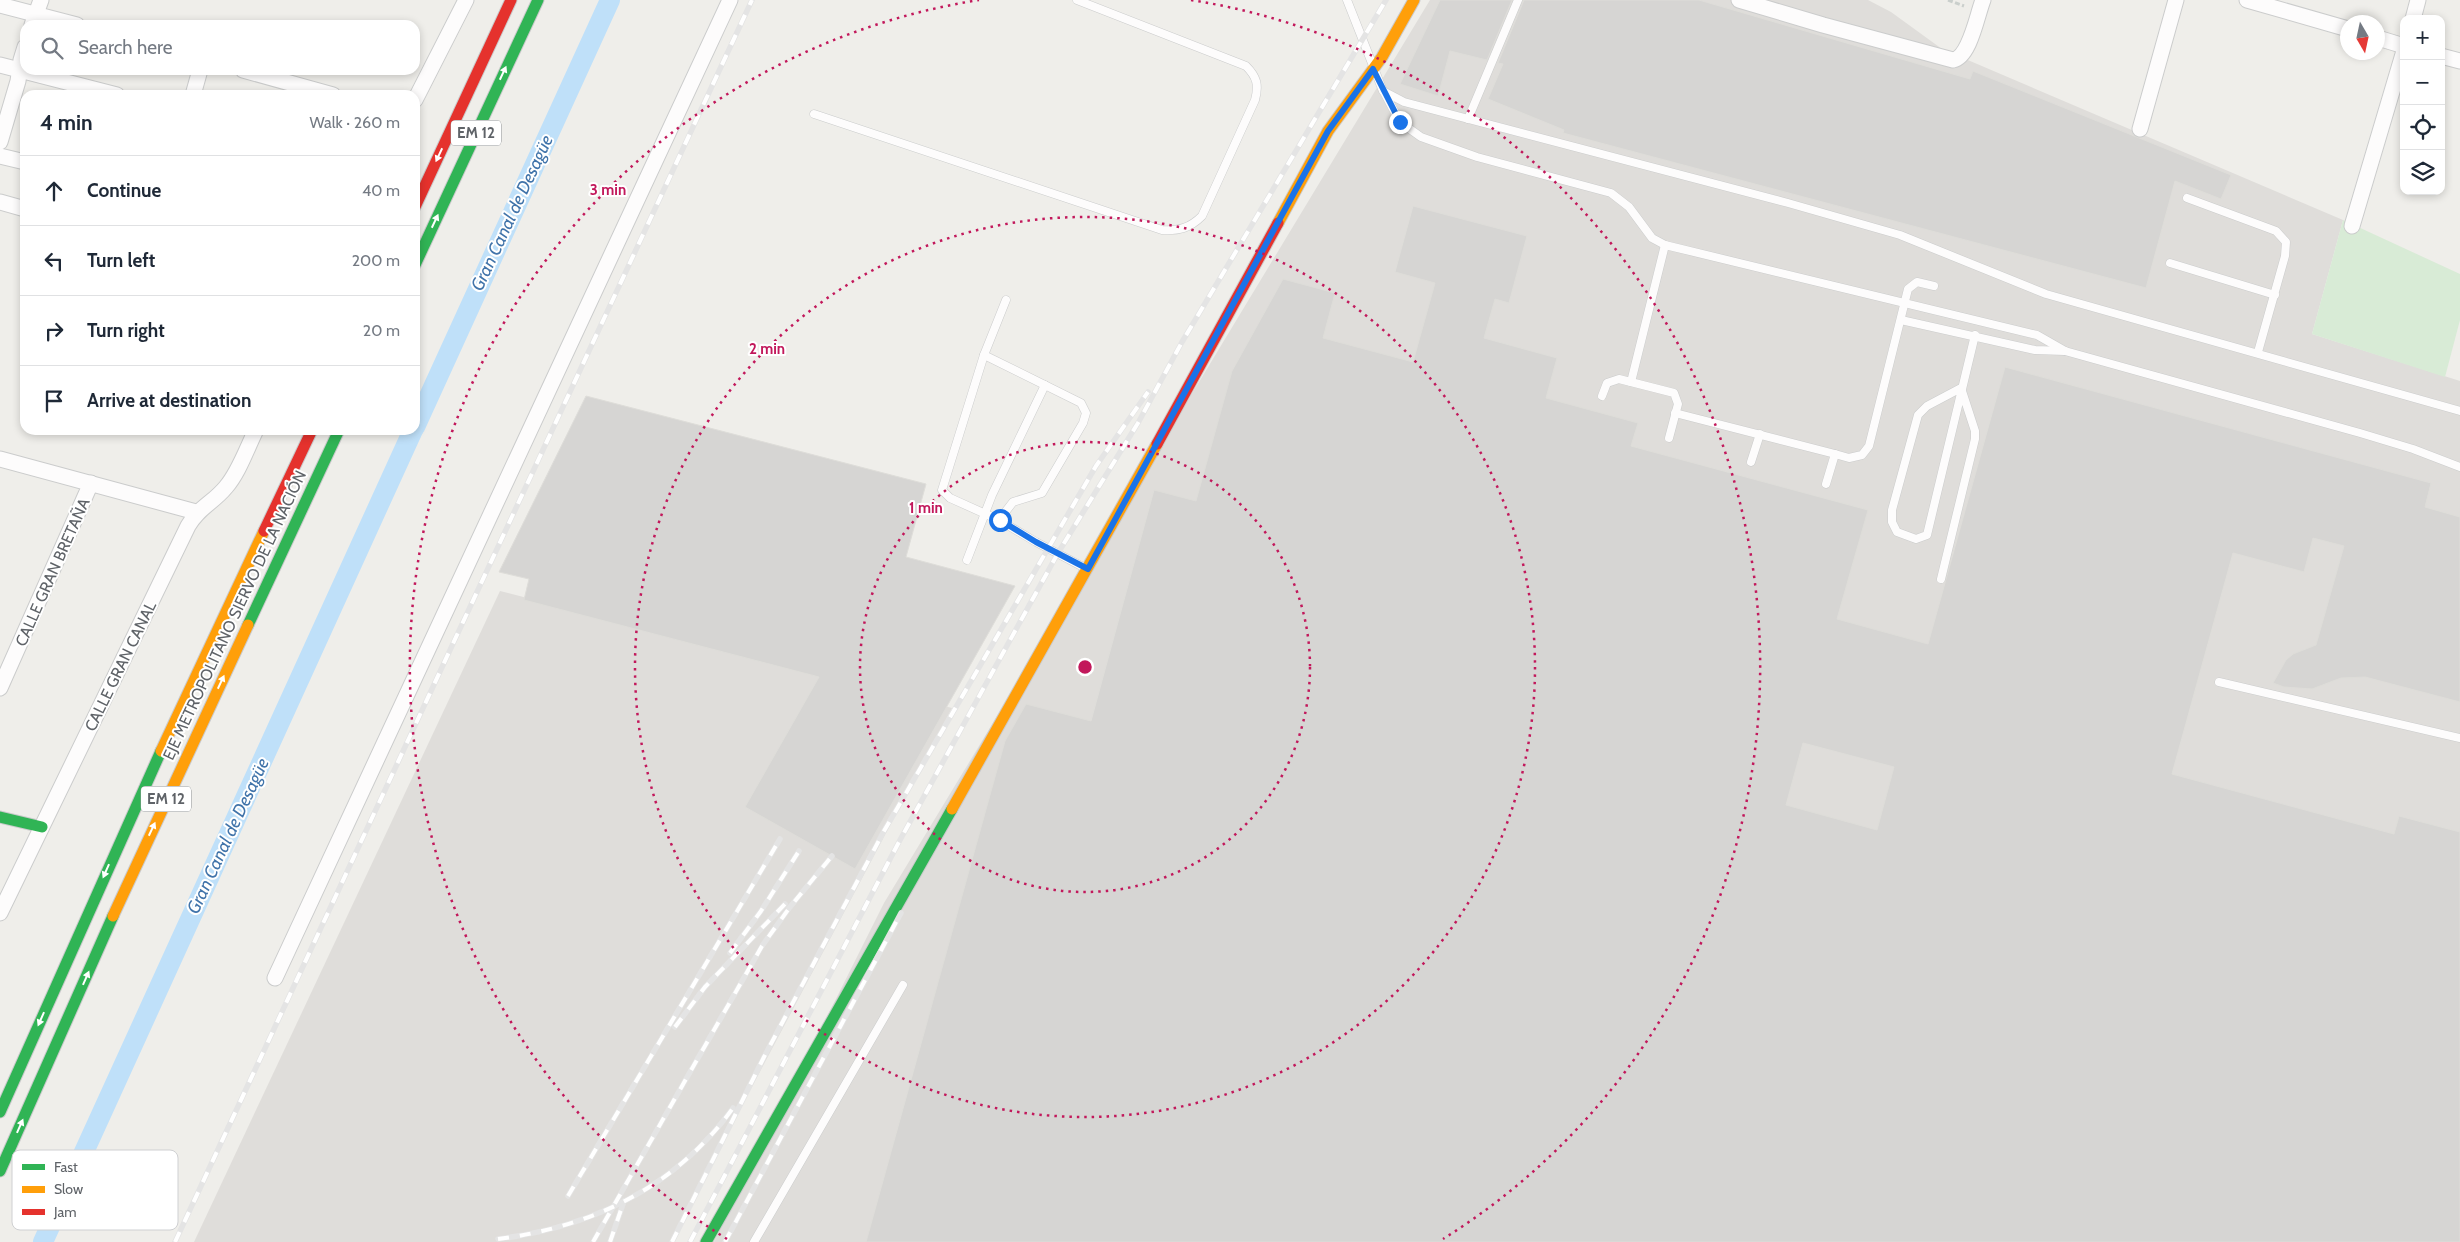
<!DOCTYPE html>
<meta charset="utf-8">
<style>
body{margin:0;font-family:Cabin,sans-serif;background:#f2f2f3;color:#1f2937}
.controls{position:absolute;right:15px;top:15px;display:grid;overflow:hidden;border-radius:10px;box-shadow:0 2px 8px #0003}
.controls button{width:45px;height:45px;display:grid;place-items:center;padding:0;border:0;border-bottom:1px solid #e0e1e3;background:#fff;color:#1f2937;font:25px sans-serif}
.compass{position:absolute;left:2340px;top:15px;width:45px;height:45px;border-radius:50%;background:#fff;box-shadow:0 2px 8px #0003;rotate:171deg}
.stop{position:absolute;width:15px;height:15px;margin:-11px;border:4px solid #1a73e8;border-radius:50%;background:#fff}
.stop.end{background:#1a73e8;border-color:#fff;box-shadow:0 1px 5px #0008}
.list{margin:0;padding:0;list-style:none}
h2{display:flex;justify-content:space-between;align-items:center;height:65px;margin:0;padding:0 20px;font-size:21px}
h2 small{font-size:16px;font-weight:400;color:#747a83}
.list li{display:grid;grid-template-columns:32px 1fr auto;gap:15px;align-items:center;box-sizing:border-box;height:70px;padding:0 20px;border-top:1px solid #e0e1e3}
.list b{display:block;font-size:19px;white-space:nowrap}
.list em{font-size:16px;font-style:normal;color:#747a83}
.icon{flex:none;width:28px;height:28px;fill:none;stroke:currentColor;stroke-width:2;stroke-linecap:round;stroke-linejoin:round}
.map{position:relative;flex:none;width:2460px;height:1242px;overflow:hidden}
.search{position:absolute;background:#fff;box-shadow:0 2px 8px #0003;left:20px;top:20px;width:400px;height:55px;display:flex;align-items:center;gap:12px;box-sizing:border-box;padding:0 18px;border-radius:15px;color:#747a83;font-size:19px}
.panel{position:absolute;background:#fff;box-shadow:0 2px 8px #0003;left:20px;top:90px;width:400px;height:345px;border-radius:15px}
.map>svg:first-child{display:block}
.industrial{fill:#dfddda}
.green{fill:#d8ebd6}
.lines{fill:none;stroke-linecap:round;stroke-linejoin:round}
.canal{stroke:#bfe0f9;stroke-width:20}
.building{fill:#d6d5d3;stroke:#deddd9;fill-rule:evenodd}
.lane-casing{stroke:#cbcccc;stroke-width:9}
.street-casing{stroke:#cbcccc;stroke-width:17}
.fast-casing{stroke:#cacacb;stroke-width:13}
.slow-casing{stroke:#cacacb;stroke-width:13}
.jam-casing{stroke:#cacacb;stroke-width:13}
.path{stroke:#cacfcc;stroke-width:3;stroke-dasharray:5 2.5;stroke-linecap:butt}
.lane{stroke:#fdfcfc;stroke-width:8}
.street{stroke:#fdfcfc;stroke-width:15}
.fast{stroke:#30b455;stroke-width:11}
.slow{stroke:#ff9f0a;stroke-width:11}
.jam{stroke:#e5322d;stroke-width:11}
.rail-casing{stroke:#e4e4e4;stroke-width:5.5}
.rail{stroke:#fff;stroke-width:4;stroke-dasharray:11;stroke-linecap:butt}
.oneway{fill:#fff}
.route{stroke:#1a73e8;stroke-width:6}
.ring{fill:none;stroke:#c2185b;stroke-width:2.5;stroke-dasharray:2.5 5}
.labels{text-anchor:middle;stroke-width:4;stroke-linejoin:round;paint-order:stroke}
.shield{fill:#fff;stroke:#8f9295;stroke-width:1}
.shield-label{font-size:15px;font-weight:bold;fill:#5f6368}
.street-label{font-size:16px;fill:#5f6368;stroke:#fff}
.water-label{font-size:18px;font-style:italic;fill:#4174aa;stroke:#fff}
.key{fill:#fff;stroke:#cfd0d2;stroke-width:1}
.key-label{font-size:14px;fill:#5f6368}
.centre{fill:#c2185b;stroke:#fff;stroke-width:2.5}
.ring-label{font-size:15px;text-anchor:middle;font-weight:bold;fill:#c2185b;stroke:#fff;stroke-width:4;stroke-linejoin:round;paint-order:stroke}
</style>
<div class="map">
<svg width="2460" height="1242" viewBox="0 0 2460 1242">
<rect width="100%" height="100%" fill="#efeeea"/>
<g class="industrial">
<path d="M1430,0h438l23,12 51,37 401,171 -31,114 148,47v861h-1746l170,-339z"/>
<path d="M500,591l452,117 -282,534h-476z"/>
</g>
<path class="green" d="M2343,220l117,54v46l-15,57 -133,-43z"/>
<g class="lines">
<g class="canal">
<path d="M415,427l195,-427"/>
<path d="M43,1242l370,-812"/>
</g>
</g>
<g class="building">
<path d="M1440,0h72l-25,60 -37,-9 -12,45 -38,-12z"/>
<path d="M1524,0h175l271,79 3,-8 258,104 -10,24 -46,-18 -29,107 -583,-155 1,-3 -76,-31 15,-35 -5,-1z"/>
<path d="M1413,206l114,30 -18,67 -14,-4 -11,39 73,20 -11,40 92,25 -7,23 237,64 -31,109 91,25 77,-277 426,116 -6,24 35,10v185l-95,-25 -24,1 -29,11 -28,-2 -11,-4 13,-23 7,-6 23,-9 28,-99 -31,-8 -9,34 -71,-19 -61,221 222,60 5,-18 61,16v410h-1594l139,-501 21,-37 65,17 63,-231 42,11 36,-130 51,-92 52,14 -12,45 90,24 22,-79 -40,-11zM1803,743l91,24 -17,63 -91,-25z"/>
<path d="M586,396l340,88 -20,73 109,29 -160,283 -110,-62 74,-130 -295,-77 5,-21 -30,-7z"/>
</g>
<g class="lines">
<defs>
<g id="lane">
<path d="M1347,0l36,91 21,11 384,101 112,32 146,59 414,117"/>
<path d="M1384,92l16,30 21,15 56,20 134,36 18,14 23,31 13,7 372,90 28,16 295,82 53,16 47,18"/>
<path d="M814,114l348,116c17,1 28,-2 40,-14l53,-116c4,-15 2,-23 -9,-34l-169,-66"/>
<path d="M1468,119l50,-119"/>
<path d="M2187,198l89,33 10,11 -1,14 -27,96"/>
<path d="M2170,263l105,32"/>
<path d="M1006,300l-22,55 -42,135 8,8 49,22 37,22 51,27"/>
<path d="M1901,320l134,30 30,1"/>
<path d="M984,355l97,48 5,10 -3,10 -41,70 -29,9 -14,18"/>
<path d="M1631,382l34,-137"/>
<path d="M1602,396l5,-13 12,-4 55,14 4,11 -9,34"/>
<path d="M1675,413l160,41 14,4 13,-3 7,-9 39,-157 9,-7 17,4"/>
<path d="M1751,462l9,-28"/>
<path d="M1826,484l9,-30"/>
<path d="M967,560l25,-65 53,-110"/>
<path d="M1941,579l34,-140v-8l-14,-43 -34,18 -9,9 -26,95v12l5,10 19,7 11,-4 48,-200"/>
<path d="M2219,682l241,56"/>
<path d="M754,1242l149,-257"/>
</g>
<g id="street">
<path d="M1739,0l84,25 130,35c17,-3 24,-45 30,-60"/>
<path d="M2247,0l101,29"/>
<path d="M0,5l77,20"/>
<path d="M2413,19l5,-19"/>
<path d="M32,25l9,-25"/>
<path d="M2378,38l26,8"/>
<path d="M2441,56l19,5"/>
<path d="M0,65l117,30"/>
<path d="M243,70l90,25"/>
<path d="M193,95l7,-25"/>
<path d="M415,100l51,-100"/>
<path d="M2140,129l36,-129"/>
<path d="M0,142l18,-61 3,-21 4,-13"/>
<path d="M0,156l25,6"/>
<path d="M0,202l25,7"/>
<path d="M2352,226l52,-175"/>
<path d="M0,459l196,53"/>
<path d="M0,688l91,-205"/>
<path d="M0,913l188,-387c11,-19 25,-23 38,-39 13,-15 21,-39 30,-57"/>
<path d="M275,978l455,-978"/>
</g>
<g id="fast">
<path d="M415,265l123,-265"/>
<path d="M248,625l91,-195"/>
<path d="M0,817l42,10"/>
<path d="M0,1112l161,-361"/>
<path d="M0,1171l113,-255"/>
<path d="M706,1242l246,-433"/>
</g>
<g id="slow">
<path d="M1278,223l50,-92 54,-74 32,-57"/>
<path d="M161,751l103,-220"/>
<path d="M952,809l205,-365"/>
<path d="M113,916l135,-291"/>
</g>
<g id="jam">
<path d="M415,207l96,-207"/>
<path d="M1157,444l121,-221"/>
<path d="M264,531l48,-101"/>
</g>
</defs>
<use href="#lane" class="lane-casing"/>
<use href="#street" class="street-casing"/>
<use href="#fast" class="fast-casing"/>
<use href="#slow" class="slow-casing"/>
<use href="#jam" class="jam-casing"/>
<path class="path" d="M1948,0l16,6"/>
<use href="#lane" class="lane"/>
<use href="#street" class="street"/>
<use href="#fast" class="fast"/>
<use href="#slow" class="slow"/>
<use href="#jam" class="jam"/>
<defs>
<g id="rail">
<path d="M730,953l31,-42 38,-60"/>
<path d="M675,1027l30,-40 80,-83"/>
<path d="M568,1196l212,-357"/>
<path d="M498,1239c94,-12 178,-52 235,-131"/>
<path d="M175,1242l577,-1242"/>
<path d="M593,1242l169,-296 28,-39 42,-51"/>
<path d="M610,1242l14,-41"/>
<path d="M672,1242l92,-185 120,-226 212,-365 52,-74"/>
<path d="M690,1242l210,-402 158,-287 80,-130 44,-81 204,-342"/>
<path d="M725,1242l176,-329"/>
</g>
</defs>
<use href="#rail" class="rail-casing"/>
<use href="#rail" class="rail"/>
</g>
<defs><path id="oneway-solid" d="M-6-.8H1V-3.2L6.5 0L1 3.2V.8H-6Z" transform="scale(1.25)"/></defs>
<g class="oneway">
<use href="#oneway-solid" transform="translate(503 73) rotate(-65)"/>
<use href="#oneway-solid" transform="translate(439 155) rotate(115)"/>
<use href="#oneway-solid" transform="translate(435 221) rotate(-65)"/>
<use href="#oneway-solid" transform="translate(221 682) rotate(-65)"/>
<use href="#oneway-solid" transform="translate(152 829) rotate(-65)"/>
<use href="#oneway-solid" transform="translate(106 871) rotate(114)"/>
<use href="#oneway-solid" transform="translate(86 978) rotate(-66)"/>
<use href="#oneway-solid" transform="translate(41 1019) rotate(114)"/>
<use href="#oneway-solid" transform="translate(20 1126) rotate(-66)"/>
</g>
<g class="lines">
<path class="route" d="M1000,520l36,22 52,27 240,-438 45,-62 27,53"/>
</g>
<g class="ring">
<circle cx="1085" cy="667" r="225"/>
<circle cx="1085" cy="667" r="450"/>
<path d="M727 1239A675 675 0 0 1 979 0M1191 0A675 675 0 0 1 1443 1239"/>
</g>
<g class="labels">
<g class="shield">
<rect x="451" y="120.5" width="50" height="25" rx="4"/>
<rect x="141" y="786.5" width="50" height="25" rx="4"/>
</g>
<g class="shield-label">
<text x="476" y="138">EM 12</text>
<text x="166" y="804">EM 12</text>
</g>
<g class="street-label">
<text transform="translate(52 572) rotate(-66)" y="6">CALLE GRAN BRETAÑA</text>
<text transform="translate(234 615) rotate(-65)" y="6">EJE METROPOLITANO SIERVO DE LA NACIÓN</text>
<text transform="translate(120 666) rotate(-64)" y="6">CALLE GRAN CANAL</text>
</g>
<g class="water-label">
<text transform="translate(512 213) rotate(-65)" y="6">Gran Canal de Desagüe</text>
<text transform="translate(228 836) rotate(-65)" y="6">Gran Canal de Desagüe</text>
</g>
</g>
<rect x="12" y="1150" width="166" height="80" rx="8" class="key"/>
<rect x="22" y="1164" width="23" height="6" fill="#30b455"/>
<rect x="22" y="1186" width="23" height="7" fill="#ff9f0a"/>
<rect x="22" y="1209" width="23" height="6" fill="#e5322d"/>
<g class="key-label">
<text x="54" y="1172">Fast</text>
<text x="54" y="1194">Slow</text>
<text x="54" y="1217">Jam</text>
</g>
<circle cx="1085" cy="667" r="8" class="centre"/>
<g class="ring-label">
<text x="608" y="195">3 min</text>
<text x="767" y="354">2 min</text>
<text x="926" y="513">1 min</text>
</g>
</svg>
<div class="controls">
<button>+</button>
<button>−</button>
<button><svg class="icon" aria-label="locate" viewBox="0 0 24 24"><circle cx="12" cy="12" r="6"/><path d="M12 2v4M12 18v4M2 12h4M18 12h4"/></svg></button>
<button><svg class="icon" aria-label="layers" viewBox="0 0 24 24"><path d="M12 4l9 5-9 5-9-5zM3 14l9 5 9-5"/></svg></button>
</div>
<svg class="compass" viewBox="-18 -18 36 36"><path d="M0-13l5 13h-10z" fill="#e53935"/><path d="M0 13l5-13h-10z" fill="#747a83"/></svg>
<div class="stop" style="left:1000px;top:520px"></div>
<div class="stop end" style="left:1400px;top:122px"></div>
<div class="search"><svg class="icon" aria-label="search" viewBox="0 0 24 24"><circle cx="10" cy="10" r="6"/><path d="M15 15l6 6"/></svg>Search here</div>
<section class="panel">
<h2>4 min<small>Walk · 260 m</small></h2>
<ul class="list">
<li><svg class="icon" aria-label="ahead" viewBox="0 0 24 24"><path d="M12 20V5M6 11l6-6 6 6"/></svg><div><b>Continue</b></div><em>40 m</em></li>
<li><svg class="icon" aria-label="left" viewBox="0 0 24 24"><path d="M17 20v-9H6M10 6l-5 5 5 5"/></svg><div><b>Turn left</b></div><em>200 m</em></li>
<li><svg class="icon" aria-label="right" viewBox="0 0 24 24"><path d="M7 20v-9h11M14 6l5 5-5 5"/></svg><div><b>Turn right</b></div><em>20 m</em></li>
<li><svg class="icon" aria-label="arrive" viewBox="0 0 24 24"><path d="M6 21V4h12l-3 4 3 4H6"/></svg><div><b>Arrive at destination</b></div></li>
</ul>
</section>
</div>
